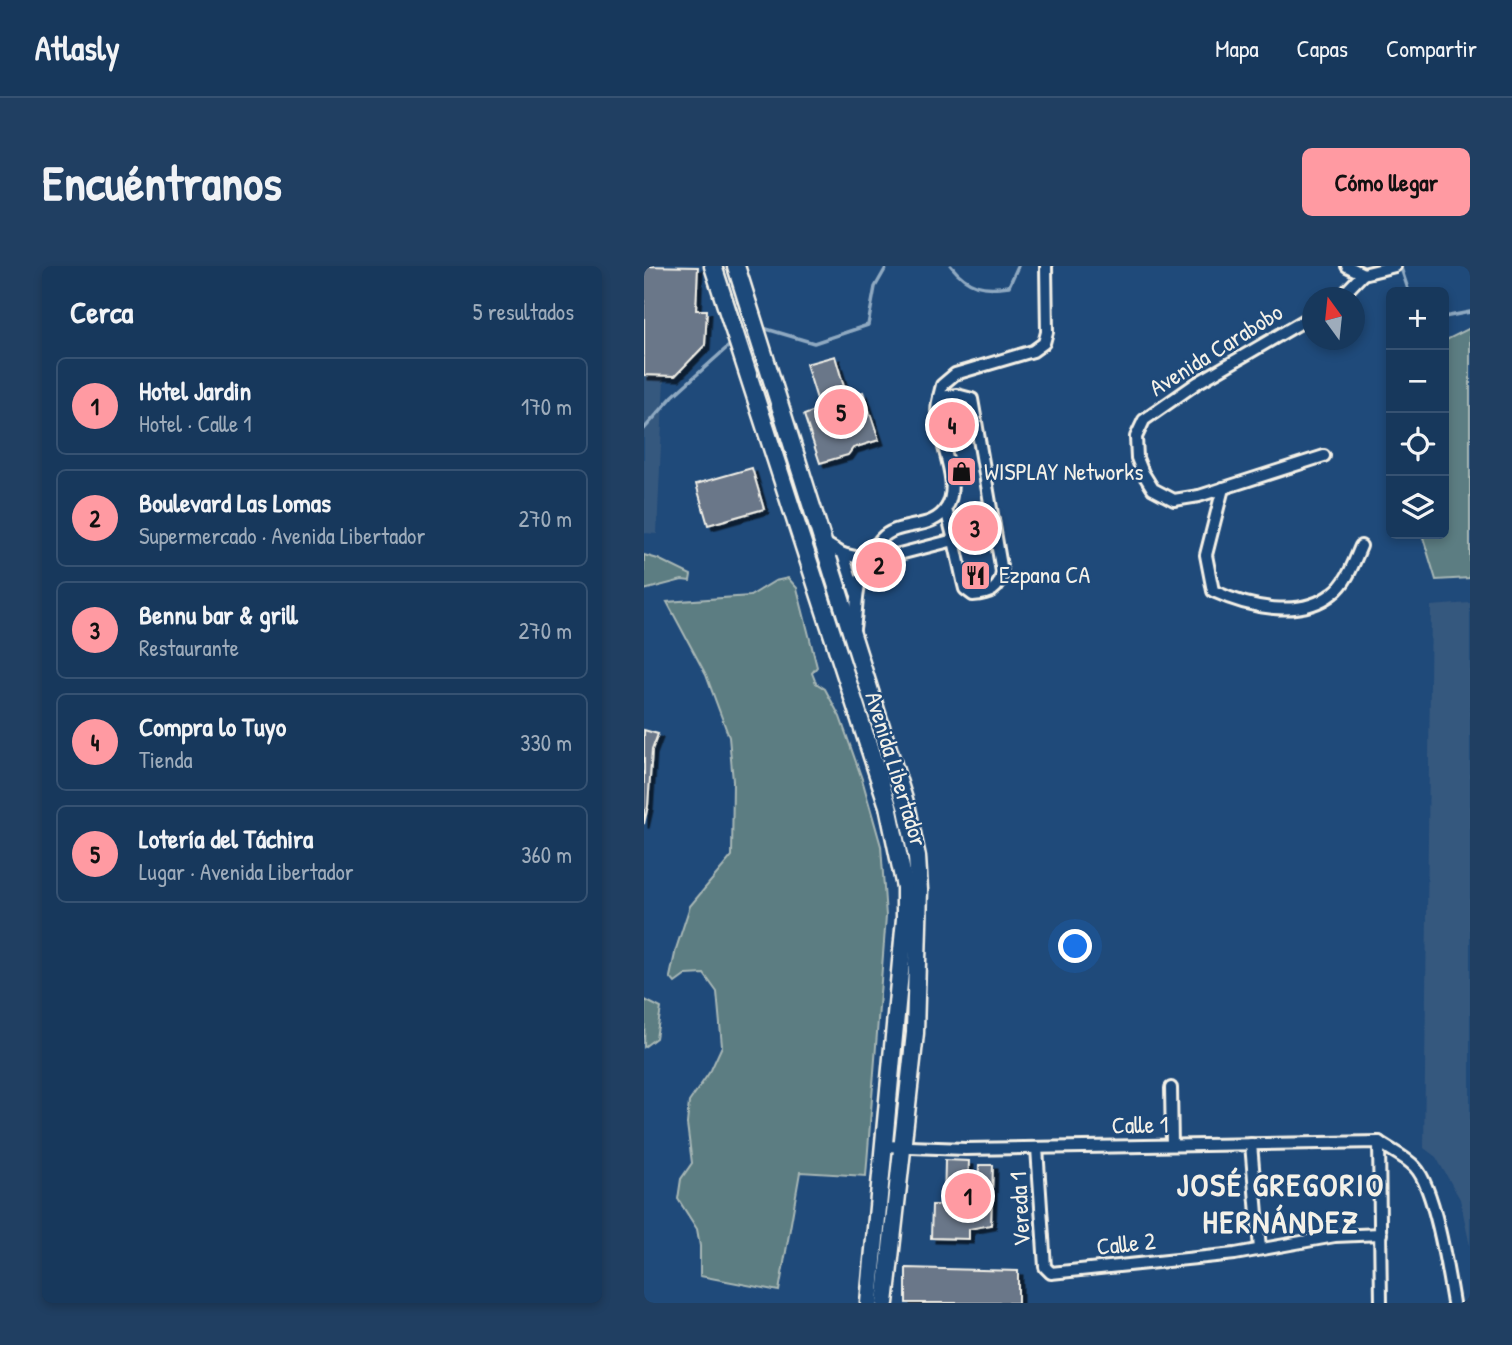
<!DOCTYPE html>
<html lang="es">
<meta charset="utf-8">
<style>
body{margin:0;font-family:"Patrick Hand",sans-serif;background:#203f62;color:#f1f3f6}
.controls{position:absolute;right:21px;top:21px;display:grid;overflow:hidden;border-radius:10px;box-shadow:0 4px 10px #0003}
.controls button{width:63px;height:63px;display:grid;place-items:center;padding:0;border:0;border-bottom:2px solid #365272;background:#17385c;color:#f1f3f6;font:35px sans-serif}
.compass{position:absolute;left:658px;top:21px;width:63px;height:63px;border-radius:50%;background:#17385c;box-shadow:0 4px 10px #0003;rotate:345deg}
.you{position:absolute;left:432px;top:681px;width:24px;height:24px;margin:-18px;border:5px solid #fff;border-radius:50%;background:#1a73e8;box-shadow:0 0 0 10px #1a73e833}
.badge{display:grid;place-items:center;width:46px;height:46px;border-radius:50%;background:#ff9aa2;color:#111;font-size:23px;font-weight:700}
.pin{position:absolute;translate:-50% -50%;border:4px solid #fff;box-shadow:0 2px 7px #0006}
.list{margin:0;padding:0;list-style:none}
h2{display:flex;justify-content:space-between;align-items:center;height:91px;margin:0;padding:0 28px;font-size:30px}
h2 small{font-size:23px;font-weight:400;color:#9eacbb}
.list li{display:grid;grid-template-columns:46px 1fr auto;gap:21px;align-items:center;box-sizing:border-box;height:98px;margin:0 14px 14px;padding:0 14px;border:2px solid #365272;border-radius:10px}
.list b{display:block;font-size:26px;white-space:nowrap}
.list p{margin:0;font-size:23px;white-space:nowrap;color:#9eacbb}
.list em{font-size:23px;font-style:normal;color:#9eacbb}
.icon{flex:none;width:38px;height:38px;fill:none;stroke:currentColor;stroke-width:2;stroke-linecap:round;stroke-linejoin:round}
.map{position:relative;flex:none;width:826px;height:1037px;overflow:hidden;border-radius:10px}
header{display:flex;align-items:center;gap:42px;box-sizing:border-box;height:98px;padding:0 35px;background:#17385c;border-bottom:2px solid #365272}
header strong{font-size:33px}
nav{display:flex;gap:38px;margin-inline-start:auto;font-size:24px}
.intro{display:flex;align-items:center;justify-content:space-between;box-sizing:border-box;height:168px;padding:0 42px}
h1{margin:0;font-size:49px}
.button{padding:18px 32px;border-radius:10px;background:#ff9aa2;color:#111;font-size:24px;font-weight:700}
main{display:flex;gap:42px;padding:0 42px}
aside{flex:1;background:#17385c;border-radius:10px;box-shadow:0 4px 10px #0003}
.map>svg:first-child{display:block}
.built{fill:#36587e}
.green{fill:#5c7d82;stroke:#a8b7b5;stroke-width:2}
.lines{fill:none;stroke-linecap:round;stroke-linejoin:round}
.stream{stroke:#8fa9c1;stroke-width:3.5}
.building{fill:#6a7789;stroke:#f4f1e8;stroke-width:2;filter:url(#shadow)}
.minor-casing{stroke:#f4f1e8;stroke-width:16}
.secondary-casing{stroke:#f4f1e8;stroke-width:21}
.minor{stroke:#1f4a7a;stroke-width:10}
.secondary{stroke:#1f4a7a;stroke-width:16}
.labels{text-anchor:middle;stroke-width:5;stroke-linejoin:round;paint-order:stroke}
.street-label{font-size:24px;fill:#f4f1e8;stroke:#1f4a7a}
.poi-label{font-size:24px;fill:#f4f1e8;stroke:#1f4a7a;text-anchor:start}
.district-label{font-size:32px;font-weight:bold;letter-spacing:2px;fill:#f4f1e8;stroke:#1f4a7a}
</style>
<header>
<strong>Atlasly</strong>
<nav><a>Mapa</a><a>Capas</a><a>Compartir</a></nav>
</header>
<div class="intro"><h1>Encuéntranos</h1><a class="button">Cómo llegar</a></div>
<main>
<aside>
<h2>Cerca<small>5 resultados</small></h2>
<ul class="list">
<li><span class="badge">1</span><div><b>Hotel Jardin</b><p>Hotel · Calle 1</p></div><em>170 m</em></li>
<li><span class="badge">2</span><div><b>Boulevard Las Lomas</b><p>Supermercado · Avenida Libertador</p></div><em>270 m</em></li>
<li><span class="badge">3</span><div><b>Bennu bar &amp; grill</b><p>Restaurante</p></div><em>270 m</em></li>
<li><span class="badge">4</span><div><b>Compra lo Tuyo</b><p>Tienda</p></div><em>330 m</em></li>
<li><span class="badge">5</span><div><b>Lotería del Táchira</b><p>Lugar · Avenida Libertador</p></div><em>360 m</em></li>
</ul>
</aside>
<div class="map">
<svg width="826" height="1037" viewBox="0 0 826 1037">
<defs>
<filter id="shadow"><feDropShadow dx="4.5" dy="4.5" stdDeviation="0" flood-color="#0009"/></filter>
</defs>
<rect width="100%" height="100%" fill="#1f4a7a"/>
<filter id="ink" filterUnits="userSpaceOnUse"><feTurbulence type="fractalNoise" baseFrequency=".0143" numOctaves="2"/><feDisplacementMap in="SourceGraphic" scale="14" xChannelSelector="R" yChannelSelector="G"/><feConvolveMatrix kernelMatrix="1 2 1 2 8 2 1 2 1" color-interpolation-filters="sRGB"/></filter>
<g filter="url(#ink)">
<g class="built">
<path d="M0,0h25l-12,268 -13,-1z"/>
<path d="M826,337v643l-10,-47 -24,-42 -12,-9 7,-542z"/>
</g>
<g class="green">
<path d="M826,62v250l-34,2 -14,-46h22v-193z"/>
<path d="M0,289l14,4 33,16 -1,6 -8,-1 -38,10z"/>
<path d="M144,312l9,10 20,79 -5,6 4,10 9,6 15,28 22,62 19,67 5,70 -20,260 -66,-4 -21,119 -79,-15v-30l-3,-17 -19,-30 3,-20 11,-16 -5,-39 2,-22 22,-32 11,-24 -5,-54 -13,-18 -18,1 -11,8 -5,-6 6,-28 14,-43 42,-50 1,-75 -4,-44 -23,-62 -39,-73 83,-6 25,-15z"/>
<path d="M1,734l16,8 -5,30 -12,9z"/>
</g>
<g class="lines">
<g class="stream">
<path d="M307,0c17,21 32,24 58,20l9,-20"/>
<path d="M757,2l8,24"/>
<path d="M800,51l26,-5"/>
<path d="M119,62l51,15 54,-18 7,-38 12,-21"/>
<path d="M0,163l29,-33 57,-51"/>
</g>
</g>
<g class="building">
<path d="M0,0l54,1 -2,43h11l-2,35 -30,31 -31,-1z"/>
<path d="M191,90l12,41 16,-5 16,48 -26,8 -5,7 -28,8 -16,-48 16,-6 -14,-45z"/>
<path d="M108,202l12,41 -56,16 -12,-41z"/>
<path d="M0,464l14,4 -6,16 -4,56 -4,18z"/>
<path d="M301,894l24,1 -1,26h10l1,-22h14l-2,60 -22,4v10l-38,-1 1,-33h12z"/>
<path d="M262,1002l112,3v32h-112z"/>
</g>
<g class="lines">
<defs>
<g id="minor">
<path d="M703,0l16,8 32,-8"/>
<path d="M696,32l23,-24"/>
<path d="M668,50l-115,67 -53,37 -8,17 1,21 6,15 10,16 21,11 25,-4 125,-40"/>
<path d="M295,131l3,-12 13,-11 78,-23 11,-8 3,-11 -1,-66"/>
<path d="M579,222l-17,67 7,36c35,16 87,29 120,2 14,-10 21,-31 28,-47"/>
<path d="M302,243l8,31"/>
<path d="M179,276l20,12 29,7 82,-21 9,41 2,8 8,6c16,-1 27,-5 29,-23l-30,-173 -15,-4 -18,2c-10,33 25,80 8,110 -14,25 -49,13 -66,32 -5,5 -5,13 -8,19 -4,8 -10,15 -13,23 -5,17 -3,36 -7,53"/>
<path d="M199,288l13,39"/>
<path d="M527,822l1,57"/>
<path d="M735,876l2,161"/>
<path d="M607,878l9,105"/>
<path d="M239,880l82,3 414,-7c11,8 27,15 36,25 20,21 33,106 38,136"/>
<path d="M393,882l8,119 6,6 184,-19 100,-18 46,-2"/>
</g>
<g id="secondary">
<path d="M69,0l175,540 17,81v32l-36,384"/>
<path d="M92,0l171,543 10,48 2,33 -4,143 -30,270"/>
</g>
</defs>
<use href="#minor" class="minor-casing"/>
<use href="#secondary" class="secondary-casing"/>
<use href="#minor" class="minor"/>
<use href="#secondary" class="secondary"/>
</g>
</g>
<defs>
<symbol id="shop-square" viewBox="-11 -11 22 22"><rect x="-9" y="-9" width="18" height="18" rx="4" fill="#ff9aa2" stroke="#1f4a7a"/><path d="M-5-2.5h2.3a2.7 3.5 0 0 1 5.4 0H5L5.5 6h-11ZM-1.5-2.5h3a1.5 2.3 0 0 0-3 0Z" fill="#111"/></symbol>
<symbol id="restaurant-square" viewBox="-11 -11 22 22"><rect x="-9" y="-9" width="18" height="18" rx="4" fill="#ff9aa2" stroke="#1f4a7a"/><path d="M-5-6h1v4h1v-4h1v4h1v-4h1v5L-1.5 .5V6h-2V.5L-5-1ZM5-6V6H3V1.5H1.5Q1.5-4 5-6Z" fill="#111"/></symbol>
</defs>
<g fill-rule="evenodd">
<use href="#shop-square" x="300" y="188" width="35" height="35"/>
<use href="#restaurant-square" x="314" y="292" width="35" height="35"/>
</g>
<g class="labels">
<g class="street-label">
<text transform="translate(572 84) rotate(-32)" y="8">Avenida Carabobo</text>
<text transform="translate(252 503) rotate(73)" y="8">Avenida Libertador</text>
<text transform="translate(496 859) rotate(-1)" y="8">Calle 1</text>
<text transform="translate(376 943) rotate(-93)" y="8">Vereda 1</text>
<text transform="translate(482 978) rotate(-6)" y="8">Calle 2</text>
</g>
<g class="poi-label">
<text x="340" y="214">WISPLAY Networks</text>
<text x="355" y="317">Ezpana CA</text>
</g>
<g class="district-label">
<text x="637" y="930">JOSÉ GREGORIO<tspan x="637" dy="37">HERNÁNDEZ</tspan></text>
</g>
</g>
</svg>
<div class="controls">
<button>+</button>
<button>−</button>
<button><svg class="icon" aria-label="locate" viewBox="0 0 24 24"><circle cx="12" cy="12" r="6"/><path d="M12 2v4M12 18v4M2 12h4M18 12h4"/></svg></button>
<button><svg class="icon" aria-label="layers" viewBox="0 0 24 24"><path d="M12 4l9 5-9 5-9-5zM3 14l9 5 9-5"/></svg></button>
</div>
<svg class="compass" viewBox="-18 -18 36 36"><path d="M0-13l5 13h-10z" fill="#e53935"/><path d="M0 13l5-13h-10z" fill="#9eacbb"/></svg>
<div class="you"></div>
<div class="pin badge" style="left:324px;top:930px">1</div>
<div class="pin badge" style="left:235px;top:299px">2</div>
<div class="pin badge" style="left:331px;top:262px">3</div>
<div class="pin badge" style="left:308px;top:159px">4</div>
<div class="pin badge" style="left:197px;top:146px">5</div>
</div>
</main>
